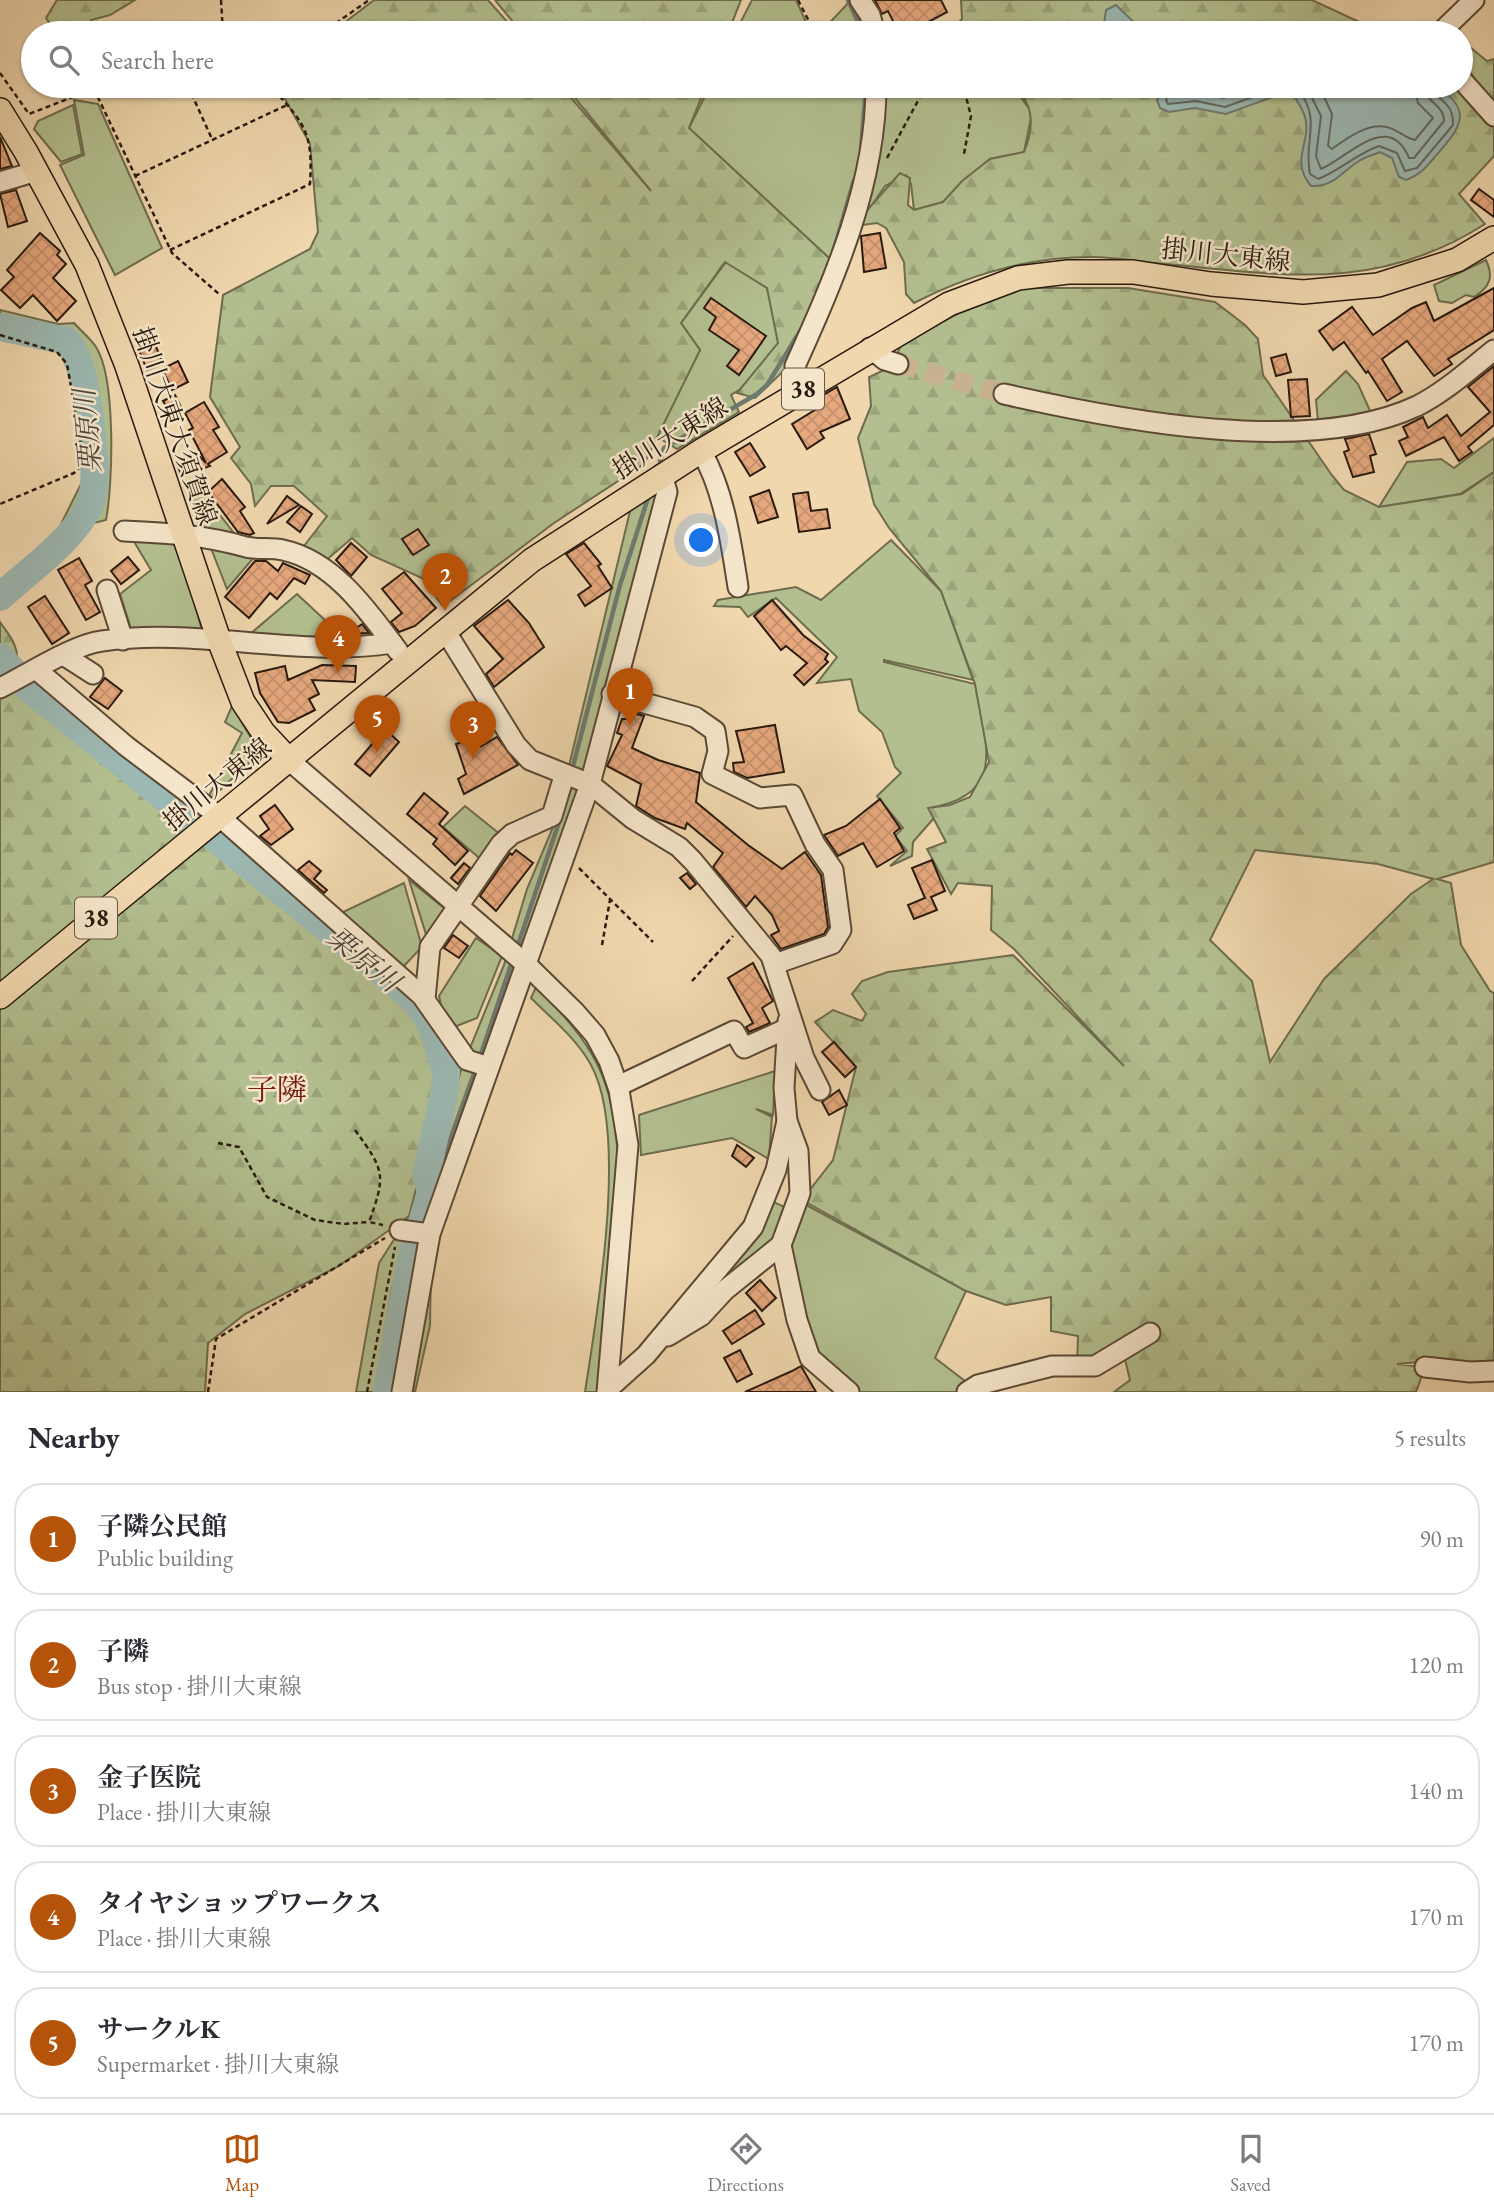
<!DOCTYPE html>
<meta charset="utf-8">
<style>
body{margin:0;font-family:"EB Garamond","Noto Serif JP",serif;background:#f7f7f7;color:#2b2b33}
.you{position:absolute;left:702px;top:541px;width:24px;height:24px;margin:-18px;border:5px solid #fff;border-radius:50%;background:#1a73e8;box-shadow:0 0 0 10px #1a73e833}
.badge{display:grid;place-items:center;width:46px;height:46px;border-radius:50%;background:#b45309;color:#fff;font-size:23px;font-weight:700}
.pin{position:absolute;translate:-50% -58px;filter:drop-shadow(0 2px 4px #0008)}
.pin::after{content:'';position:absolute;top:37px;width:24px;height:21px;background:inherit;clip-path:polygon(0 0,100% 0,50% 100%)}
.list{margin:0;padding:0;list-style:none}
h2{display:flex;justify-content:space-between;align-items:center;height:91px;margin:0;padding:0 28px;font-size:30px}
h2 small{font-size:23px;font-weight:400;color:#7c7c81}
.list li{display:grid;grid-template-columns:46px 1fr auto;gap:21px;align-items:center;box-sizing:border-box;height:112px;margin:0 14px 14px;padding:0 14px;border:2px solid #e1e1e2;border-radius:28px}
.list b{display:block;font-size:26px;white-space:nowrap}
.list p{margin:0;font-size:23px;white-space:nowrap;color:#7c7c81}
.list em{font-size:23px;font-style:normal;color:#7c7c81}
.icon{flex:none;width:38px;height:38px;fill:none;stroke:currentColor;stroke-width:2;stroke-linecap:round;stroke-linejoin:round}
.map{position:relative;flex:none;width:1494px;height:1392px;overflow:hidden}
.search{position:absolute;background:#fff;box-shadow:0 2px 5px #0004;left:21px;right:21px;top:21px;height:77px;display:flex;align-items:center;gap:18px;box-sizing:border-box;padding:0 24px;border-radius:38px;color:#7c7c81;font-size:26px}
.sheet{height:721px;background:#fff}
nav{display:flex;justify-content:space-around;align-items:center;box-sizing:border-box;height:98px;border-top:2px solid #e1e1e2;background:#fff;font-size:19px;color:#7c7c81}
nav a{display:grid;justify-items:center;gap:4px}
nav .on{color:#b45309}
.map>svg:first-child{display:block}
.green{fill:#b3bf8f;stroke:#6e6c4e;stroke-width:2}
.forest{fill:url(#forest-firs);stroke:#6e6c4e;stroke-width:2;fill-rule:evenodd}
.water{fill:#9cb8b2;stroke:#6e7970;stroke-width:2}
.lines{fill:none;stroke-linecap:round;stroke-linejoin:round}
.shore{stroke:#626960;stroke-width:2}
.stream{stroke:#6e7970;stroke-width:4.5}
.river{stroke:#9cb8b2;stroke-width:28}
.building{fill:url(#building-cross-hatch);stroke:#291a0e;stroke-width:2}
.minor-tunnel{stroke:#c8b18e;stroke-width:19;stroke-dasharray:19 10;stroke-linecap:butt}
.minor-casing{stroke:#5b4936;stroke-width:23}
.major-casing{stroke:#291a0e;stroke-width:26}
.path{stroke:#291a0e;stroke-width:2.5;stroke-dasharray:5 3.5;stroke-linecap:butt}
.minor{stroke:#f5e5ca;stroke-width:19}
.major{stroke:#f0d7ae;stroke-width:23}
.labels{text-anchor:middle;stroke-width:5;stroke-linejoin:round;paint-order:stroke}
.shield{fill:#f5e5ca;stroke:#665746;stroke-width:2}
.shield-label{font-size:24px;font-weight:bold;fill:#291a0e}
.street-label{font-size:26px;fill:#291a0e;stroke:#f5e5ca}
.water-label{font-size:28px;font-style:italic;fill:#4c493f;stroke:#f5e5ca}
.quarter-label{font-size:30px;fill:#7a1f14;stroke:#f5e5ca}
</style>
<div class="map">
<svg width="1494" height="1392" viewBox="0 0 1494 1392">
<defs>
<pattern id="forest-firs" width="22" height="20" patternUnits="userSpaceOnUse" patternTransform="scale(1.75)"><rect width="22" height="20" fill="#b3bf8f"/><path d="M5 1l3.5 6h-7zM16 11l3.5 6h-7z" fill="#9aa47a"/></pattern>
<pattern id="building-cross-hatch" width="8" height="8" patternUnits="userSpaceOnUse" patternTransform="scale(1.75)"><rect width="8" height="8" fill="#e6a87d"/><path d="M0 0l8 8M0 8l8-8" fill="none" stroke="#c5906b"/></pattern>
</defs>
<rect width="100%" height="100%" fill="#f0d7ae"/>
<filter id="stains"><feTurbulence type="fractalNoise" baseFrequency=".00286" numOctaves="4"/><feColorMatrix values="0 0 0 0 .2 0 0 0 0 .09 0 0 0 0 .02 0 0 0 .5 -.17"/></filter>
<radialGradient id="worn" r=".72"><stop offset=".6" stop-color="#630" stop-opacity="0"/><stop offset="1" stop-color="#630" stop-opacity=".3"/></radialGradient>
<g class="green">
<path d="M752,0h44l15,33h-76z"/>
<path d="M851,0l14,33h-45z"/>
<path d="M710,86h303l19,27 -8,39 -34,7 -47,43 -29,8 -3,-26 -5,-9 -21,11 -42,62 -14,10 -140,-130z"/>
<path d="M74,100l24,4 64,144 -47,27 -55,-110 24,-10z"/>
<path d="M73,105l9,49 -21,8 -27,-33 4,-8z"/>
<path d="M1486,260c8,17 4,27 -12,37l-8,-2 -14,8 -13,-2 -5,-16z"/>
<path d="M726,262l41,26 13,53 -36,46 -13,8 8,17 -62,37 -21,-13 44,-86 -19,-27z"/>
<path d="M0,310l58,14 16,-1c7,8 17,16 22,24 20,31 17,136 10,173l-49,12 25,-50 4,-20 -18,-102 -11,-11 -57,-16z"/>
<path d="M1346,371l12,13 13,29 -53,8 -2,-21z"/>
<path d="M1494,438v34l-34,22 -81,13 28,-45 34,-3 13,9z"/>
<path d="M199,488l38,49 -36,-6 -12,-36z"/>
<path d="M657,491l-71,279 -14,34 -42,135 -98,269 -2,118 -15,66h-59l23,-129 30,-47 22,-73 20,-37 10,-36 43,-105 23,-76 29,-69 76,-317z"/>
<path d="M130,535l41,4 13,23 18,69 -71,-2 -11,-35 31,-24z"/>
<path d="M891,540l50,51 32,89 -89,-20v2l91,22c10,59 34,111 -46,124l5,10 -21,24 -1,14 -22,10 17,-15 -12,-15 8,-8 -26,-32 24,-23 -6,-6 -13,-35 -23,-21 -8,-32 -34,4 20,-26 -61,-59 -28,19 -8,-10 -26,-1 4,-6 78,-13 25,13z"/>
<path d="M209,543l47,12 -29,34z"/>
<path d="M297,594l47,44 -94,-4z"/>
<path d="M232,706l22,37 -2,17 -48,45 38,-72 -17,-11z"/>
<path d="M465,806l36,29 -17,27 -41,-35z"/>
<path d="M409,880l45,36 -24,31z"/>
<path d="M404,883l18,64 -21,22 -62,-55z"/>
<path d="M476,938l26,18 -25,62 -23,9 -11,-13 -4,-18z"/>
<path d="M536,987c58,58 77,89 82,172l-20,233h-13c12,-79 44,-258 6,-327 -14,-26 -39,-46 -60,-67z"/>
<path d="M775,1071l-2,44 -17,-6 16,8 -3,42 -37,-21 -91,17 -2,-40z"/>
<path d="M797,1200l169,91 -31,67 39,30 -6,4h-119l-37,-32 -31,-115z"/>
<path d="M771,1201l18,8 -10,32 -63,52 -9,-7z"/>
</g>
<g class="forest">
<path d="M57,0h78l-25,15 -19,5v13h-35l-10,-15z"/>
<path d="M374,0h114l29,33h-186z"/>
<path d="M495,0h246l-13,33h-206z"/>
<path d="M961,0h351l71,33h-434l13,-14z"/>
<path d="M1461,40l26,21 7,-2v97l-35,38 26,30c-111,71 -207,50 -330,39 -20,-2 -42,-6 -63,-6 -62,0 -124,18 -178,46l-8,-9 -2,-32 -18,-34 -9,-5 -15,2 1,-10 37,-42 10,5 -2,27 6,5 29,-8 19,-21 28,-22 34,-7c10,-24 11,-48 -11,-66h448z"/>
<path d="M284,86h277l90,105 -86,-105h141l-17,42 140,130 1,31 -39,75 -36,34 -18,-5 41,-50 -11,-55 -42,-26 -44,61 19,27 -56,114 -90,59 -111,83 -21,-28 -51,-23 -19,-17 -29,25 -19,-17 23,-30 -33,-30h-23l-16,20 -4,-22 -20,-26 9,-11 -30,-50 13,-102 87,-46 8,-17 -8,-88 -25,-45z"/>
<path d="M1022,288h106l87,14 30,23 13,14 5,36 68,99 13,16 35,17 83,-13 32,-22v390l-57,17 14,4 10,62 29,46 4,2v371l-66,-3 -31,3 28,3 -9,25h-302l16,-12 -7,-29 -46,14 1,-29 -27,-5v-34l-45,8 -40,-14 -164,-91 31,-40 23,-93 -41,-45 18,-12 29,11 4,-7 -14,-20 10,-13 26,-9 125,-17 111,111 -110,-117 -23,-19 1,-44 -34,-3 -7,11 -24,-45 19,-7 -18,-34 22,-3 20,-8 19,-35 -14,-78 -34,-93 -52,-63 -15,-24 -16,-66 13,-32 -2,-29 24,-11 8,-22 56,-30zM1255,850l123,14 55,15 -22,15 -87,85 -54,83 -18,-81 -42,-41z"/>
<path d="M0,622c9,13 19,24 17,40l-17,7z"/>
<path d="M14,686l91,69 72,63 59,41 83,79 46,32 62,57 10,26 3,20 -13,74 -18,69 -70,50 -94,48 -37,29 -3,49h-205v-701z"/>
<path d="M423,1230l-28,162h-20l17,-103 12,-46z"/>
</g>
<g class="water">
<path d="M1116,5l27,26 29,-4 10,6h-58l-20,-10 2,-13z"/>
<path d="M1167,86h268c37,22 28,39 4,66 -11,13 -17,22 -33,28l-7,-3 -7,-19 -12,-6c-7,3 -15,5 -21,9 -17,10 -24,26 -48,25 -22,-26 1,-44 -6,-69 -2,-7 -7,-14 -10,-20l-17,-2 -52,19 -31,-6 -26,4 -9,-4 -3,-8z"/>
</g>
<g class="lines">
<g class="shore">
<path d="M1173,86l-7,14 2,4 28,-3 29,6 52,-19 22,3c23,29 4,51 11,83l8,5c23,-9 38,-25 61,-33l18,7 8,18 12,-3 36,-43c1,-25 -18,-23 -20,-39"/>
<path d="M1181,86l3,7 13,-1 26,6 35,-12"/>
<path d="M1306,86l15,30 -5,40 5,13c25,-10 68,-60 88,-11h5l30,-37c0,-17 -19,-18 -20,-35"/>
<path d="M1319,86l13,28 -4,32 4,3c15,-11 38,-28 58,-21 9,3 17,11 25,12l18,-22 -15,-15 -4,-17"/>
</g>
<g class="stream">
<path d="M848,0l15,33"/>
<path d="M861,151l5,-65"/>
<path d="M835,246l19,-66"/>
<path d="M660,461l4,-13 93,-54 10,-9 35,-57"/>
<path d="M572,770l48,-185 28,-87"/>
<path d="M516,951l45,-135"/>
<path d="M479,1060l34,-101"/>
<path d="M431,1192l45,-124"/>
</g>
<g class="river">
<path d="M0,327l67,14c16,22 18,46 22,72 3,23 10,69 1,91 -15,35 -62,67 -90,93"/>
<path d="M0,657l30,32 354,285 30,26 16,22 16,50 -1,18 -19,85 5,17 -21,72 -23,128"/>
</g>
</g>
<g class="building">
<path d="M875,0h66l6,12 -39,21h-9l-11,-22 -6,3z"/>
<path d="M0,137l12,29 -12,3z"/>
<path d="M1479,189l15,11v17l-23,-17z"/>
<path d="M16,190l11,31 -19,6 -8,-33z"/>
<path d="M40,233l20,18 -3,4 9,9 -13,14 23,23 -19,20 -24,-26 -13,13 -19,-18 13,-13 -7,-7z"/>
<path d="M880,233l6,35 -22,4 -3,-36z"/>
<path d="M1494,288v42l-46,29 4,5 -18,12 -27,-35 -25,18 20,33 -15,9 -19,-30 -2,2 -22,-31 -11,8 -14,-19 33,-24 21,28 39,-27 14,-6 8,19z"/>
<path d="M711,298l55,38 -27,39 -12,-9 12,-16 -30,-20 7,-13 -12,-9z"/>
<path d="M155,344l8,20 -16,6 -8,-20z"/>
<path d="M1286,354l5,18 -15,4 -5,-18z"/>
<path d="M178,361l10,21 -16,8 -10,-21z"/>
<path d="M1494,366v59l-26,22 4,5 -13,9 -15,-24 -38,19 -7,-15 9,-4 -5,-10 20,-10 5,11 19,-13 14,21 29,-24 -22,-25z"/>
<path d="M1307,379l3,37 -19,1 -3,-37z"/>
<path d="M837,387l13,32 -30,13 4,6 -17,11 -15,-25 31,-19 -3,-8z"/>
<path d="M175,395l6,12 -11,6 -7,-12z"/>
<path d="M204,402l15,25 -6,3 14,22 -19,12 2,2 -28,11 -4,-11 22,-9 6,6 -17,-33 4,-2 -8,-15z"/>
<path d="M1369,434l7,20 -6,2 4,16 -21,5 -9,-25 5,-2 -4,-11z"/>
<path d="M750,443l15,24 -15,9 -15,-24z"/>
<path d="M222,479l23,28 -5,4 14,22 -4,2 -12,-3 -30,-40z"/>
<path d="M769,490l9,27 -20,6 -8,-26z"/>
<path d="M808,492l3,19 16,-2 3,19 -31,4 -6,-38z"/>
<path d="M287,496l12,9 -32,19z"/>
<path d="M301,506l11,8 -12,18 -13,-10z"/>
<path d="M418,529l11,16 -16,10 -11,-16z"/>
<path d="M351,543l16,14 -16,19 -15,-16z"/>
<path d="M584,543l17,21 -3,2 14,22 -27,18 -7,-11 13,-9 -25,-32z"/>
<path d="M128,557l11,13 -18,14 -10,-13z"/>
<path d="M79,558l13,23 -7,4 15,27 -14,8 -28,-50z"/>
<path d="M255,561h11l12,10 5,-8 27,12 -5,9 -11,-6 -17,21 -7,-6 -21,25 -24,-21z"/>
<path d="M404,572l32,36 -21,18 -16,6 -8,-10 11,-9 -20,-24z"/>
<path d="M45,596l24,37 -17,11 -24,-37z"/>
<path d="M508,600l21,23 15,24 -50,40 -8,-13 17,-15 -29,-33z"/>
<path d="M772,600l31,35 25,19 -3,5 3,3 -24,23 -10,-10 13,-12 -21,-17 -5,4 -27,-34z"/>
<path d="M362,624l7,9 -20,1h-1z"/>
<path d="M322,665l34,1 -1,16 -43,-2 7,14 -10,5 6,11 -26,13 -11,-1 -18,-29 -5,-20 30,-7 3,14z"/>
<path d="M105,678l17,13 -14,18 -18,-12z"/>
<path d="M630,712l14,4 -12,32 26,12 42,13 -4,29 52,43 34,24 23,-17 16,23 7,52 -4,7 -43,15 -10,-14 8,-4 -7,-16 -17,-19 -9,11 -33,-40 10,-14 -36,-30 -2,6 -30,-11 -19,-12 5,-22 -34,-18 15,-31 -5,-2 5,-14h6z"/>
<path d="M775,725l9,47 -37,6 -13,-6 -1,-9 11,-1 -8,-31z"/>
<path d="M385,729l14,13 -29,34 -15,-12z"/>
<path d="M477,736l4,10 16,-9 21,28 -54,29 -6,-15 8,-5 -10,-30z"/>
<path d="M424,793l24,20 -9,11 29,27 -13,14 -22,-21 4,-5 -30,-25z"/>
<path d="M880,799l20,29 -6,5 10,18 -27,16 -14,-24 -25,13 -14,-21 22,-9z"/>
<path d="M275,805l18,24 -22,16 -11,-9 9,-7 -9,-13z"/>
<path d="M516,850l17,13 -37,48 -16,-15 30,-43 2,2z"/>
<path d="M932,860l13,31 -14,6 6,13 -23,9 -6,-14 17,-7 -13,-30z"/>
<path d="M309,861l12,10 -7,8 13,11 -3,3 -26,-23z"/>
<path d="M464,863l6,5 -12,16 -7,-6z"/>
<path d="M687,873l9,11 -6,5 -10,-11z"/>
<path d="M453,935l15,11 -9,12 -15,-10z"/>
<path d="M753,963l20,38 -11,7 8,15 -21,9 -3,-5 7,-4 -25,-45z"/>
<path d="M834,1042l22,25 -11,10 -23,-25z"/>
<path d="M839,1090l8,15 -18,10 -7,-13z"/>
<path d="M737,1145l17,13 -8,9 -14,-11z"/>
<path d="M760,1280l16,18 -14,13 -16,-18z"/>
<path d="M755,1310l9,14 -32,20 -9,-13z"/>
<path d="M740,1350l12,24 -15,8 -13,-24z"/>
<path d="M801,1366l15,26h-71l47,-21z"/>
</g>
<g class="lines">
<path class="minor-tunnel" d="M898,364l106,30"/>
<defs>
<g id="minor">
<path d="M860,0l10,15 5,18"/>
<path d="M1440,33l34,-33"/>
<path d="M1461,79l33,37"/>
<path d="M0,182l37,-11"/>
<path d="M870,348l15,12 13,4"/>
<path d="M802,389l-7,-23c40,-89 81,-182 81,-280"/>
<path d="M1004,394c114,26 305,63 413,12 28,-14 53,-37 77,-56"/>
<path d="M701,451c23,39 30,91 37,136"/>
<path d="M124,531c42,2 81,4 122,16 12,3 25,0 37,3 51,11 86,62 115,101"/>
<path d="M107,590l16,50"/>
<path d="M446,632l70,113 14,15 60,24 43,35 46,28 14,14 78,95 33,102 16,32"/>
<path d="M65,656l28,18"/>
<path d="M37,670l89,76 94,71 202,179 45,64 22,7"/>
<path d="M0,688c29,-14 72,-43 102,-47 96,-14 194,17 290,2"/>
<path d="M612,694l83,23 20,14 3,20 -6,23 48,24 32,-3 23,49 18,26 8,60 -9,14 -57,20"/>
<path d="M290,761l238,205 47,46 20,23 14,26 10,29 9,55 -21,247"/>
<path d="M425,999l5,-52 71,-103 11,-10 40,-18 12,-40"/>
<path d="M788,1021l-4,67 3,33 11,30 2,42 -19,52 16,75 13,38 39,34"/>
<path d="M618,1086l116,-55 10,17 44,-20"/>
<path d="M400,1230l30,4"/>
<path d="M668,1336l33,-20 24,-26 56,-45"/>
<path d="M1425,1367l45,5 24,-1"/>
<path d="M608,1389l38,-34 107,-128 23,-57 11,-49"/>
<path d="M402,1392l28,-158 160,-450 77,-292 -5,-18"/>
<path d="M967,1392l11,-7 74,-19h43l55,-33"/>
</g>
<g id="major">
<path d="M0,110l26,42 61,113 40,101 92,274 24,62 20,30 27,29"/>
<path d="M0,997l532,-437 169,-109 248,-147 69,-26 50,-6h65l78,12 92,8 75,-7 79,-25 37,-22"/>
</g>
</defs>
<use href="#minor" class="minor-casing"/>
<use href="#major" class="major-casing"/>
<g class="path">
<path d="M221,0l2,33"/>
<path d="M798,0l17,33"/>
<path d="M207,33l13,-6"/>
<path d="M322,33l47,-33"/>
<path d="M0,73l29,41 72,-28"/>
<path d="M188,86l24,53"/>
<path d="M262,86l12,4 3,-4"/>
<path d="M843,86l16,6"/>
<path d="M958,86l6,3 7,27 -7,38"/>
<path d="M94,89l78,164 47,41"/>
<path d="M887,158l39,-72"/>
<path d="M135,176l152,-71"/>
<path d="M170,250l140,-66c3,-49 -4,-59 -36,-94"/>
<path d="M0,335l57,17 10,12 15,86v15l-8,8 -74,31"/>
<path d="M579,868l74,74"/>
<path d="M602,945l8,-45"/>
<path d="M692,981l41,-45"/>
<path d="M355,1130c30,41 31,45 14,92l14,3"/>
<path d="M218,1143l21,4 28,50 48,23 29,4 25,-2"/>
<path d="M208,1392l8,-53 169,-101"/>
<path d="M367,1392l28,-145"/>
</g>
<use href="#minor" class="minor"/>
<use href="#major" class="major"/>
</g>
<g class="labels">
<g class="shield">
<rect x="782" y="368.5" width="42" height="41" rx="5"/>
<rect x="75" y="897.5" width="42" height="41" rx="5"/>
</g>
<g class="shield-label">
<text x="803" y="397">38</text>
<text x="96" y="926">38</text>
</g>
<g class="street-label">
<text transform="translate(1226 255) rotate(6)" y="9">掛川大東線</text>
<text transform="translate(175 426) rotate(71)" y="9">掛川大東大須賀線</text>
<text transform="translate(670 438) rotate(-32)" y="9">掛川大東線</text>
<text transform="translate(217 784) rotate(-39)" y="9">掛川大東線</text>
</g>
<g class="water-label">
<text transform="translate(87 431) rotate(-95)" y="10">栗原川</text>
<text transform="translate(364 959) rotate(39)" y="10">栗原川</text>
</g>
<g class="quarter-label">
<text x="277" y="1100">子隣</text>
</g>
</g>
<rect width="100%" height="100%" filter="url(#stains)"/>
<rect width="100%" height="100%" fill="url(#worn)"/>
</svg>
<div class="you"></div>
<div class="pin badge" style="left:630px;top:726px">1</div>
<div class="pin badge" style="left:445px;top:611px">2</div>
<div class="pin badge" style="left:473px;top:759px">3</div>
<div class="pin badge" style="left:338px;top:673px">4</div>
<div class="pin badge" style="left:377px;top:753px">5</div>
<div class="search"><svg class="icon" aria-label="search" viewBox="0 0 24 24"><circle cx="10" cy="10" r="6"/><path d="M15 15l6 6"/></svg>Search here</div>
</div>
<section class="sheet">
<h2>Nearby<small>5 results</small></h2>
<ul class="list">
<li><span class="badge">1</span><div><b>子隣公民館</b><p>Public building</p></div><em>90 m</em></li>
<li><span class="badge">2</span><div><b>子隣</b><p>Bus stop · 掛川大東線</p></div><em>120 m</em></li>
<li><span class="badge">3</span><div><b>金子医院</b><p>Place · 掛川大東線</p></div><em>140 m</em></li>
<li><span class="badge">4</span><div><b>タイヤショップワークス</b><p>Place · 掛川大東線</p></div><em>170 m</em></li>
<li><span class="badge">5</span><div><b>サークルK</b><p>Supermarket · 掛川大東線</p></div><em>170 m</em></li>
</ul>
</section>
<nav>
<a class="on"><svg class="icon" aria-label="map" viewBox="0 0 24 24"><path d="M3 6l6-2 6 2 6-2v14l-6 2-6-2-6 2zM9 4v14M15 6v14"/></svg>Map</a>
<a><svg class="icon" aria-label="directions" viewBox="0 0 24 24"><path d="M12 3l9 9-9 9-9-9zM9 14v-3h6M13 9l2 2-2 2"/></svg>Directions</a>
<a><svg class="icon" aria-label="saved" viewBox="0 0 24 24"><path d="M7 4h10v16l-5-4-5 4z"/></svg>Saved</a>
</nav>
